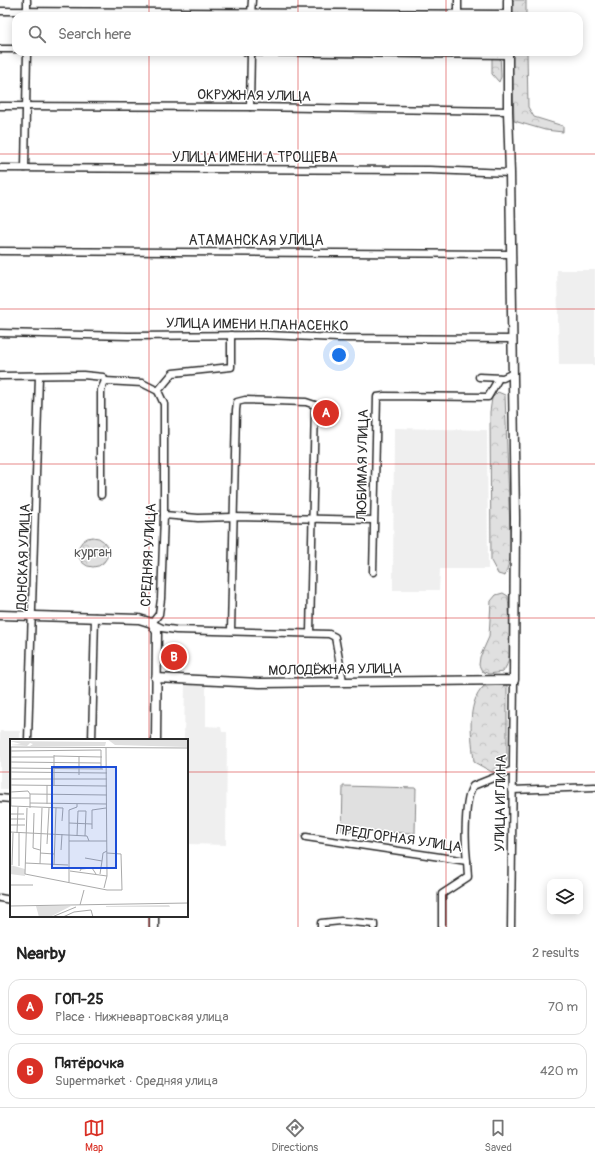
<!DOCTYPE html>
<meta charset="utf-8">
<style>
body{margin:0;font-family:Pangolin,sans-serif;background:#f6f6f6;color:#222}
.controls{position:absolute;right:12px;bottom:12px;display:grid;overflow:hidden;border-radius:8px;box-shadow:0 2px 10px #0003}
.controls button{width:36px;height:36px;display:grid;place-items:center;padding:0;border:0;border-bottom:1px solid #e0e0e0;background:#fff;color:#222;font:20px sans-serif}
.you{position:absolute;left:339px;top:355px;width:14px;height:14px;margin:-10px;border:3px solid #fff;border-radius:50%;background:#1a73e8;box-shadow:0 0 0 6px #1a73e833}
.badge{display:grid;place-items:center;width:26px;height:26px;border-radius:50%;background:#d93025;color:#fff;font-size:13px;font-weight:700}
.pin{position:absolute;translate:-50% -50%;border:2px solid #fff;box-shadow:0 1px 4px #0006}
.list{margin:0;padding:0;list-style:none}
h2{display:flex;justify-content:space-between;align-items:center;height:52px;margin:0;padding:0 16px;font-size:17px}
h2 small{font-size:13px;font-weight:400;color:#767676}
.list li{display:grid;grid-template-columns:26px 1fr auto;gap:12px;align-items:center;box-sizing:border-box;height:56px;margin:0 8px 8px;padding:0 8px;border:1px solid #e0e0e0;border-radius:12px}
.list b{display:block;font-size:15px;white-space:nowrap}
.list p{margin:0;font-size:13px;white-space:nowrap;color:#767676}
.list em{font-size:13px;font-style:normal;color:#767676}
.icon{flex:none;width:22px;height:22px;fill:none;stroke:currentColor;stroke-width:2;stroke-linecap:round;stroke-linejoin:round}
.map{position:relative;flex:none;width:595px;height:927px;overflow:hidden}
.search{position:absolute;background:#fff;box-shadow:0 2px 10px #0003;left:12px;right:12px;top:12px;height:44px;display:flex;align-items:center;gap:10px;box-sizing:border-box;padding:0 14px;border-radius:12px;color:#767676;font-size:15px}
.sheet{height:180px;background:#fff}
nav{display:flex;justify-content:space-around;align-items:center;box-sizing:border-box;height:56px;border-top:1px solid #e0e0e0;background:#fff;font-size:11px;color:#767676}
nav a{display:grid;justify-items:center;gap:2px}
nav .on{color:#d93025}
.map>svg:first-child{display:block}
.built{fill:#efefef}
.forest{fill:url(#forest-crowns);stroke:#868686}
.garden{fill:#e0e0e0;stroke:#868686}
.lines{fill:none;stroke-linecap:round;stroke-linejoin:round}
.minor-casing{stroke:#2b2b2b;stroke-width:9}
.tertiary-casing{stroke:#2b2b2b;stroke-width:11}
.minor{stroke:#fff;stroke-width:6}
.tertiary{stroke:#fff;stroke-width:8}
.grid{fill:none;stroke:#d62828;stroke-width:1;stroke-opacity:0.55}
.labels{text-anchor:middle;stroke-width:3;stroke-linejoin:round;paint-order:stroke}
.street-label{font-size:14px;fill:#2b2b2b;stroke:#fff}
.park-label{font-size:14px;fill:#585858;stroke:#fff}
.inset-road{fill:none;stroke:#aaa;stroke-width:1}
.view{fill:#1d4ed8;fill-opacity:0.15;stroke:#1d4ed8;stroke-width:2}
.inset-edge{fill:none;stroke:#2b2b2b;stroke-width:2}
</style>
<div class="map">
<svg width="595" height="927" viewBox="0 0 595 927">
<defs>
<pattern id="forest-crowns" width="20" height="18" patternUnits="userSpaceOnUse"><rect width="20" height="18" fill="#e0e0e0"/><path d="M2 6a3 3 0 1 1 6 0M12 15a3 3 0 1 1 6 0" fill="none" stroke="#c0c0c0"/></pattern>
</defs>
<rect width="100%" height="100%" fill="#fff"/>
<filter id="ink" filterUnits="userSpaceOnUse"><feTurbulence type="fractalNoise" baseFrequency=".025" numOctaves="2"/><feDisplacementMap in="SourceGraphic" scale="8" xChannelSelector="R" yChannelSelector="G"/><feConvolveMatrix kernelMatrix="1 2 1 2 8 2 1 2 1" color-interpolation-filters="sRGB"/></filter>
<g filter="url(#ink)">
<g class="built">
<path d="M557,270h38v95h-36z"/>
<path d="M394,428l93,2 1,139h-48l-1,21h-46z"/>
<path d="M185,682l21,1v43l15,1 1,5h5l-1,113 -37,-1v-4l-2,-1v-99h-3z"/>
<path d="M0,731h20v9h-9v49h-11z"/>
</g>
<g class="forest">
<rect x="511" y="0" width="15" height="16"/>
<path d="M492,52h8l1,25 -2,5 -7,-8z"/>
<path d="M512,52h15l1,55 6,10 29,9v6l-18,-2 -31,-9z"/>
<path d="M498,392l7,3 6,161 -6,20 -7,-2 -7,-13 -1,-149 2,-14z"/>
<circle cx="93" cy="552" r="15"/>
<path d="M503,593l5,3c1,22 8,58 -5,76l-14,2 -7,-3 -3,-6 1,-8 9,-20 2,-36 5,-6z"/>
<path d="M507,685v74l-2,7 -5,6h-8l-18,-10c-2,-24 -9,-57 10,-76z"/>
</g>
<path class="garden" d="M343,786l73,2 -1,45 -73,-2z"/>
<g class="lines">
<defs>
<g id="minor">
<path d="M0,11l508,3"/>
<path d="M458,13v-13"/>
<path d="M251,14l1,-14"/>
<path d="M27,16v-16"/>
<path d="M0,49h16"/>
<path d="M246,52l263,3"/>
<path d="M0,106l250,1 258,4"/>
<path d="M250,107l1,-55"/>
<path d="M0,168l429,2 81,3"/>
<path d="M25,168l2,-116"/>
<path d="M0,251l511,3"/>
<path d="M0,333l128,3 138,-1 72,3 175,1"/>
<path d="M231,335v32l-58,6 -15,18 6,13v111l-3,84 -2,15 -7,9 10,5 14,2 153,4 6,3 8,44"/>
<path d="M0,376l83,-1 20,2 2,4"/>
<path d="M479,377l24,1 10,-5"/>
<path d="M105,381l37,2 16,8"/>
<path d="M101,495v-105l4,-9"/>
<path d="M164,515l34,3 35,-1 140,3"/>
<path d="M373,572l4,-175 7,-1 104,1 11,-19"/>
<path d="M231,631l5,-221 1,-8 8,-2 61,2 9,3 -5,228"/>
<path d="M28,740l11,-364"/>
<path d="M92,740l3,-123"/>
<path d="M512,790l83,-3"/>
<path d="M0,798l11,1"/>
<path d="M306,837l161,24c-2,-17 -3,-62 6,-75l40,-16"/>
<path d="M0,898l11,2"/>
<path d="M321,927v-4l20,-2 33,3v3"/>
<path d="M442,927v-33l26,-17 -1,-16"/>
<path d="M511,927l3,-247"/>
</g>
<g id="tertiary">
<path d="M508,0v16"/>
<path d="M0,615l139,4 13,4 5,9 -1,108"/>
<path d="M156,678l104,5 254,-3 1,-162 -5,-345 -2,-62v-59"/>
<path d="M154,927v-11"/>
</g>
</defs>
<use href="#minor" class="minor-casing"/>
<use href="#tertiary" class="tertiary-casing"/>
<use href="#minor" class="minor"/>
<use href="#tertiary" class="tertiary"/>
</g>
</g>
<path class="grid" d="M149,0v16M298,0v16M446,0v16M149,52v688M298,52v875M446,52v875M0,154h595M0,309h595M0,464h595M0,618h595M0,772h11M187,772h408M149,916v11"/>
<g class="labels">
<g class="street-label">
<text transform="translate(254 95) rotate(1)" y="5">ОКРУЖНАЯ УЛИЦА</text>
<text x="255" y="162">УЛИЦА ИМЕНИ А.ТРОЩЕВА</text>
<text x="256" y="245">АТАМАНСКАЯ УЛИЦА</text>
<text transform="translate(257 324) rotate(1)" y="5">УЛИЦА ИМЕНИ Н.ПАНАСЕНКО</text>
<text transform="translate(362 465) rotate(-89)" y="5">ЛЮБИМАЯ УЛИЦА</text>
<text transform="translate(148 555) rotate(-87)" y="5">СРЕДНЯЯ УЛИЦА</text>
<text transform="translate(23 557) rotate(-88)" y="5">ДОНСКАЯ УЛИЦА</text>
<text transform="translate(335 669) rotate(-1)" y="5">МОЛОДЁЖНАЯ УЛИЦА</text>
<text transform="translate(500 803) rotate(-89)" y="5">УЛИЦА ИГЛИНА</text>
<text transform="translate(399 838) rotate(8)" y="5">ПРЕДГОРНАЯ УЛИЦА</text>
</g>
<g class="park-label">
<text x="93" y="557">курган</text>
</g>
</g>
<g transform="translate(10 739)">
<rect width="178" height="178" fill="#fff"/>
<path d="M0,2l94,1h2l-1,4h-75l3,-2 -3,-1 -3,3 -17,-1 11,-1zM0,126l15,4v7l-15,-2zM159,166l1,2h-64v-1z" fill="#e0e0e0"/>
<path d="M26,167h35l-21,11h-11z" fill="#e0e0e0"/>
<path d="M97,0h81v8l-73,-2z" fill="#e0e0e0"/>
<path class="inset-road" d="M0,8l178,1M1,8v59l52,2 -1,13M1,12l90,-1v19M44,17l48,1M1,18h43M1,23l90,1M0,29l93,1M1,33l96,1M69,36v-19M1,40h96M1,46l96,1M44,46v-30M1,53l17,-1 2,3M1,59h19M20,64l77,1M37,65v-19M17,69l-2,66 82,16h15l-1,-36 -14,-1M20,69v-14l77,1M24,74l-1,35 7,2M1,75h13M1,80h14M59,84l23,1M1,86h14M82,90v-19l14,-2M0,93l77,4 2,5M7,94l1,-26M67,97l1,-25h8l-1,25M59,102h38M37,105l2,-36M51,111l1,-16M30,114l14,1M75,119l17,3 1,-8 4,-2M15,124l43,2M30,125l2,-56M2,126l1,-32M44,126l2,-57M9,127v-33M60,132l37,5M70,132l1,-2 11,-1 4,6M90,135l2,-13M59,143v-72l8,-3v-3M0,146h23M94,149l3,-12 -1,-128M70,166l4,-15M0,167l178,-3M42,178l24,-10M53,178l11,-5 17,-2 2,7"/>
<path class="view" d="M42,28h64v101h-64z"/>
<rect width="178" height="178" class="inset-edge"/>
</g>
</svg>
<div class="controls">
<button><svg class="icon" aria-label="layers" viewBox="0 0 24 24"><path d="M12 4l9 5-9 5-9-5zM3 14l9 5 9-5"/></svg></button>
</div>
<div class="you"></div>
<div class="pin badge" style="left:326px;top:413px">A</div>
<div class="pin badge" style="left:174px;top:657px">B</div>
<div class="search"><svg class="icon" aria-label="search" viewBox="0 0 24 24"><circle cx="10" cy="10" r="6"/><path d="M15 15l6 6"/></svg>Search here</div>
</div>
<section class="sheet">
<h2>Nearby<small>2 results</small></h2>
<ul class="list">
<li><span class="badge">A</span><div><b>ГОП-25</b><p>Place · Нижневартовская улица</p></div><em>70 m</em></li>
<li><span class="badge">B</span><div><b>Пятёрочка</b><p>Supermarket · Средняя улица</p></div><em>420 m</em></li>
</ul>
</section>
<nav>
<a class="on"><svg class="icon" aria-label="map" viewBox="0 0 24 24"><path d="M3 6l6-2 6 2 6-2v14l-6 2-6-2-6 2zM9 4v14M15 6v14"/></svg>Map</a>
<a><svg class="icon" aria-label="directions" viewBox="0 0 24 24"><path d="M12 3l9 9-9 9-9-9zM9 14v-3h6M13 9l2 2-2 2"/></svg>Directions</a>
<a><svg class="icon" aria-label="saved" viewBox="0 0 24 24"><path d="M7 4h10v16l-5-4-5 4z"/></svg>Saved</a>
</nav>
